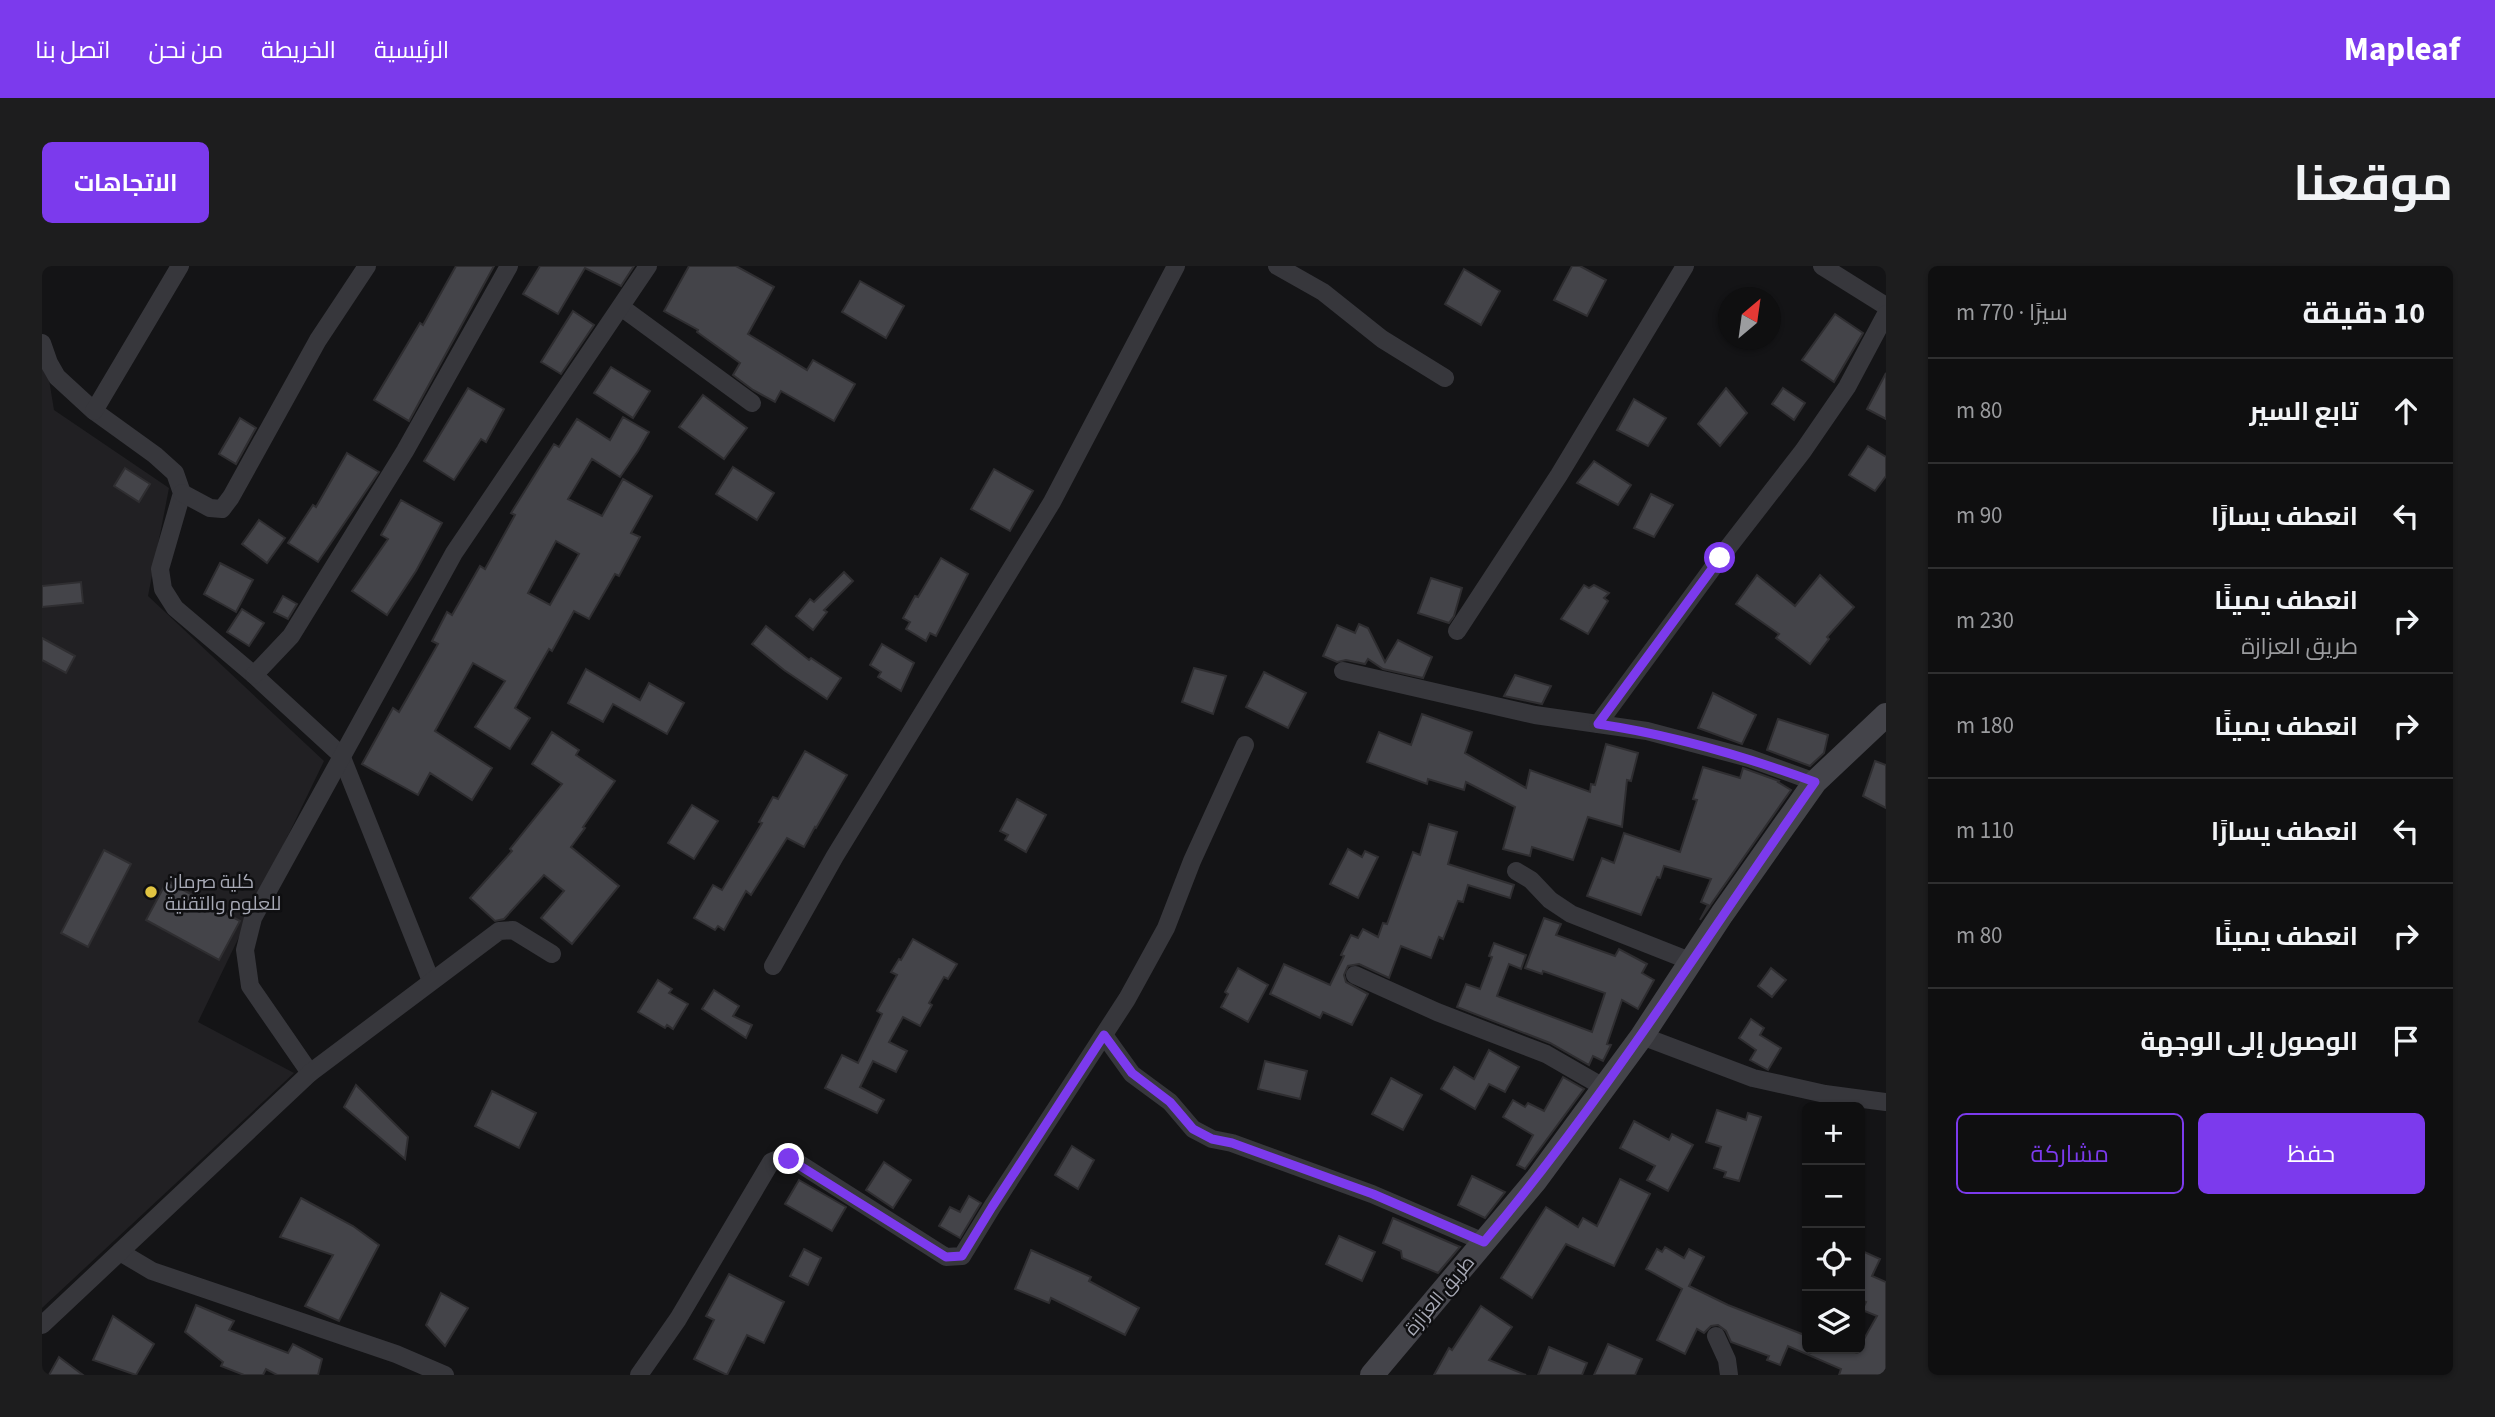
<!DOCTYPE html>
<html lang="ar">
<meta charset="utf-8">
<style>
body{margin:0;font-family:"Source Sans 3",Cairo,sans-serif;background:#1d1d1e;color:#f1f3f6;direction:rtl}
.controls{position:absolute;right:21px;bottom:21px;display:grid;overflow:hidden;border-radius:10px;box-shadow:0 2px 5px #0004}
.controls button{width:63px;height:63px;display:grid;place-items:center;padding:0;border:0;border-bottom:2px solid #2f2f30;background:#0f0f10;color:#f1f3f6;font:35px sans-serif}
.compass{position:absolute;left:1676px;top:21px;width:63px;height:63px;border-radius:50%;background:#0f0f10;box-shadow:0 2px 5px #0004;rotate:29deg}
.stop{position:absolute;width:21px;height:21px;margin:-16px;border:5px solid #7c3aed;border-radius:50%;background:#fff}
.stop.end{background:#7c3aed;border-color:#fff;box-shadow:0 2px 7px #0008}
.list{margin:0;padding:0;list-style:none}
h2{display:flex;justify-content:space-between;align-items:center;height:91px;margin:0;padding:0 28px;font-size:30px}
h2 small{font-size:23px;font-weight:400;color:#9b9c9f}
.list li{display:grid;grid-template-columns:46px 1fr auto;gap:21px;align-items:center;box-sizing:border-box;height:105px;padding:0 28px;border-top:2px solid #2f2f30}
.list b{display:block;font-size:26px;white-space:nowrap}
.list p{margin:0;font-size:23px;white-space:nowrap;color:#9b9c9f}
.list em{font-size:23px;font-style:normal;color:#9b9c9f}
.actions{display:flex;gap:14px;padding:21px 28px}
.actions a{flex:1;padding:16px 0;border:2px solid #7c3aed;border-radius:10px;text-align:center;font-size:24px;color:#7c3aed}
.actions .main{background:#7c3aed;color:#fff}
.icon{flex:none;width:38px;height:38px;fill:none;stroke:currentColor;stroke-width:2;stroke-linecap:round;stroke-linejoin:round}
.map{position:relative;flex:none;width:1844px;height:1109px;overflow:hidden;direction:ltr;border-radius:10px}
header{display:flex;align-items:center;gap:42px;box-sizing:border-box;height:98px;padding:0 35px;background:#7c3aed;color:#fff}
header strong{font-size:33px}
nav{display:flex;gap:38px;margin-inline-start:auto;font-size:24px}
.intro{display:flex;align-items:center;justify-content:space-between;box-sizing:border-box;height:168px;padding:0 42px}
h1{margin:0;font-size:49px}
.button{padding:18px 32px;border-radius:10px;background:#7c3aed;color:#fff;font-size:24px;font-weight:700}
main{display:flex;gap:42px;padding:0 42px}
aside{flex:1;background:#0f0f10;border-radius:10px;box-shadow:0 2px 5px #0004}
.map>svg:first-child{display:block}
.built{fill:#212023}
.building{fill:#444449;stroke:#2f2e31;stroke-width:2;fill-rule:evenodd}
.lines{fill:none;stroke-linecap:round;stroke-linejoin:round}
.street{stroke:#37373c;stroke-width:18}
.secondary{stroke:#44444a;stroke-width:24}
.route{stroke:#7c3aed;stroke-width:9}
.poi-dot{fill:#e1c441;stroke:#0f0f11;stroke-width:2.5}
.labels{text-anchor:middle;stroke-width:5;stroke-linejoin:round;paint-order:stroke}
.poi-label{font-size:19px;fill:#a7a9b5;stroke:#0f0f11;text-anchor:start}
.street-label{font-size:19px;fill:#a7a9b5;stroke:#0f0f11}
</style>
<header>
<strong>Mapleaf</strong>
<nav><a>الرئيسية</a><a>الخريطة</a><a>من نحن</a><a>اتصل بنا</a></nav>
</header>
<div class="intro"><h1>موقعنا</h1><a class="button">الاتجاهات</a></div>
<main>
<aside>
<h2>10 دقيقة<small>سيرًا · 770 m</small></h2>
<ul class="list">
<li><svg class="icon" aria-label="ahead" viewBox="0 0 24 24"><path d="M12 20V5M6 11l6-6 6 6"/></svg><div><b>تابع السير</b></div><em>80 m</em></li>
<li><svg class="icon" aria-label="left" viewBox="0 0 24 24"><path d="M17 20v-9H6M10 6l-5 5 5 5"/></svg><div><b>انعطف يسارًا</b></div><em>90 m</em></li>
<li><svg class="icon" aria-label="right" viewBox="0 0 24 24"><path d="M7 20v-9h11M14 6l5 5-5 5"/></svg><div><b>انعطف يمينًا</b><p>طريق العزازة</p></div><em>230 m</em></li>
<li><svg class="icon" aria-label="right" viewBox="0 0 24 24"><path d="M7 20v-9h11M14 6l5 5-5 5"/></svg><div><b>انعطف يمينًا</b></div><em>180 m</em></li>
<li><svg class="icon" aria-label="left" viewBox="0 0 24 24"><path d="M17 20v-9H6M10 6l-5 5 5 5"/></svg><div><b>انعطف يسارًا</b></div><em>110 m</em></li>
<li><svg class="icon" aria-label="right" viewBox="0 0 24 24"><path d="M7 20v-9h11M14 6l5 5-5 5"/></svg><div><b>انعطف يمينًا</b></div><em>80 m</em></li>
<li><svg class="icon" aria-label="arrive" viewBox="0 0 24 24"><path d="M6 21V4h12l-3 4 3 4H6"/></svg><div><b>الوصول إلى الوجهة</b></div></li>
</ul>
<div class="actions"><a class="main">حفظ</a><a>مشاركة</a></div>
</aside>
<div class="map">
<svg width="1844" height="1109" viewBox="0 0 1844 1109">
<rect width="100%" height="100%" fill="#141416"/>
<path class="built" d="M0,71l12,73 115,78 -21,108 176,165 -126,261 96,51 -252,235z"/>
<g class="building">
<path d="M414,0h38l-85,155 -35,-21 46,-77 3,2z"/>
<path d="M498,0h94l-13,20 -36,-18 -27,46 -35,-20z"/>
<path d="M647,0h47l38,21 -26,47 59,36 6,-10 42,24 -21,37 -53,-30 -6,11 -22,-12 -20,-15 7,-12 -43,-31 1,-2 -34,-19z"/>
<path d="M1530,0h8l26,14 -19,36 -33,-16z"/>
<path d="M1422,3l36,22 -19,34 -36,-21z"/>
<path d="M818,15l44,25 -18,32 -44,-26z"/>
<path d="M531,45l21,14 -33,49 -20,-12z"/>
<path d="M1793,48l28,19 -29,49 -32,-22z"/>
<path d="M569,101l39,24 -17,27 -39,-25z"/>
<path d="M1844,107v46l-19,-10z"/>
<path d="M426,122l36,21 -18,33 -5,-3 -27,41 -30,-19z"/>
<path d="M1684,122l21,25 -27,33 -22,-22z"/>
<path d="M1741,122l22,15 -11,17 -22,-16z"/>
<path d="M661,129l44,33 -23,31 -45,-32z"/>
<path d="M1592,133l32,19 -18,28 -31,-16z"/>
<path d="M581,151l26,15 -11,19 -18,26 -28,-18 -24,40 34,17 21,-37 29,17 -21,37 9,4 -21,39 -4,-2 -26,45 -15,-8 -22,40 -3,-2 -34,59 15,10 -20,31 -35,-22 30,-46 -32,-18 -38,68 57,37 -20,32 -42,-27 -12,22 -56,-31 31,-56 6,4 39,-68 -6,-3 15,-29 5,3 28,-49 5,3 30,-54 -4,-2 43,-69 5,3 18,-28 33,21zM514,275l23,13 -29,51 -22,-12z"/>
<path d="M198,152l16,10 -20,36 -17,-10z"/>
<path d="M1826,180l18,11v19l-11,15 -26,-16z"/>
<path d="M305,187l32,19 -61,90 -30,-19 25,-38 3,2z"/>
<path d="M1552,195l37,24 -13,20 -41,-22z"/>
<path d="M691,201l41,26 -17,27 -41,-26z"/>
<path d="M83,202l25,16 -11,18 -25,-16z"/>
<path d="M952,203l39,22 -23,40 -39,-22z"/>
<path d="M1609,228l22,11 -19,32 -20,-9z"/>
<path d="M359,234l41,23 -26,48 -29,44 -35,-24 36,-52 -7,-4z"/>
<path d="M217,254l26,18 -18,25 -25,-19z"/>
<path d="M899,292l27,16 -32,62 -6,-3 -4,8 -20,-12 4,-7 -7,-4 12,-22 3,1z"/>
<path d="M178,297l33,17 -17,32 -32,-18z"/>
<path d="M802,306l9,9 -29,29 3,2 -14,18 -17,-14 14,-17 4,3z"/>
<path d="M1715,309l38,31 25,-31 34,32 -27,30 2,2 -19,25 -34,-26 3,-4 -43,-30z"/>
<path d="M1389,312l31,10 -8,28 -5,7 -31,-10z"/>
<path d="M39,316l2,21 -41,4v-21z"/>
<path d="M1542,319l5,3 5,-3 15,8 -5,5 4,3 -20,33 -27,-15z"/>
<path d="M241,330l14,8 -9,15 -14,-7z"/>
<path d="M200,343l22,14 -15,23 -22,-14z"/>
<path d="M1317,358l9,4 17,34 13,-22 34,17 -9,21 -40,-9 -15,-10 -3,5 -19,-4 -9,2 -14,-6 14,-31 18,8z"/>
<path d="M724,360l43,34 2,-2 30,20 -14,21 -43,-29 -32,-26z"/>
<path d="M0,372l33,18 -9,17 -24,-13z"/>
<path d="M840,378l32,19 -13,28 -23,-14 3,-5 -11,-7z"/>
<path d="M1152,402l32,8 -13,38 -31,-12z"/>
<path d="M544,403l54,31 9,-17 35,20 -17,31 -54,-30 -10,18 -35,-19z"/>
<path d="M1222,406l42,21 -18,35 -42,-21z"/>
<path d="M1473,409l36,11 -9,18 -38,-8z"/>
<path d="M1671,427l43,22 -14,29 -44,-16z"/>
<path d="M1380,448l50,18 -7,21 61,35 4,-18 60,22 1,-8 4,1 11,-41 32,9 -7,28 -4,-1 -5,47 -34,-10 -15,43 -41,-13 -2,9 -27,-7 12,-42 -49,-25 -2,8 -36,-11 -1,5 -60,-22 12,-30 32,13z"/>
<path d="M1736,453l50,16 -4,18 -14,13 -43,-16z"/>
<path d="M510,466l27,18 -3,5 39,26 -32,46 2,1 -14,19 48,39 -47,58 -31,-26 23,-27 -20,-16 -40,44 -9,2 -25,-23 42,-47 -2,-2 52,-65 -30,-20z"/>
<path d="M763,485l42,24 -31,53 -1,-1 -11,20 -17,-9 -36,57 -5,-4 -22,39 -6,-4 -3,4 -21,-12 19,-33 9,5 40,-67 -3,-1 14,-25 5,2z"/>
<path d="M1833,495l11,4v43l-23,-12z"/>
<path d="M1661,501l37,11 3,-10 36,13 -1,1 13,8 -91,130 8,-15 -7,-3 10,-23 -47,-13 -4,12 -3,-1 -16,38 -54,-19 15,-38 12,5 10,-30 56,19 17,-52 -4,-1z"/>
<path d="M975,533l29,16 -20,37 -21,-12 3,-5 -8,-4z"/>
<path d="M650,539l26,16 -24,38 -26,-16z"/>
<path d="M1387,558l28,8 -9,32 66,21 -4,13 -42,-13 -5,17 -5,-1 -15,38 -4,-2 -8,21 -30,-12 -12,32 -30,-14 -11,2 -4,9 2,7 22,12 -16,31 -29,-13 -3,6 -50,-24 14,-30 46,21 14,-29 -3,-1 10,-20 7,3 5,-9 15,8 5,-14 4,1 26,-72 7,3z"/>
<path d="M1306,583l14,8 3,-6 13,6 -20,41 -28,-14z"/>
<path d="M62,584l27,14 -43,83 -27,-14z"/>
<path d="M125,615l73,40 -21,39 -73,-40z"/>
<path d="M1502,652l17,6 -5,11 59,21 4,-7 28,15 -5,9 12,7 -16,29 -16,-9 -15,44 4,1 -8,16 -10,-5 -4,9 -39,-22 -93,-36 9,-23 14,5 12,-32 -3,-1 5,-13 32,12 -5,14 -12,-5 -12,32 95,36 13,-39 -62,-22 -1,3 -17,-6z"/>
<path d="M871,673l44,25 -9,15 -4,-2 -15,26 3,2 -12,21 -17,-9 -14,25 18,9 -11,21 -23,-11 -13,26 24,13 -7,13 -52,-25 17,-33 16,8 24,-49 -5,-3 20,-36 -6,-3 8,-13 2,1z"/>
<path d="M1196,702l30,17 -20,37 -27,-15 7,-13 -3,-2z"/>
<path d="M1729,702l15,12 -14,17 -14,-11z"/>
<path d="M616,714l14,9 -3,4 19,11 -15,25 -6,-4 -2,3 -27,-16z"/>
<path d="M672,724l25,16 -6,10 19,9 -6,13 -44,-29z"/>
<path d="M1709,753l13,9 -4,7 21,13 -13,22 -18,-10 6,-10 -17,-12z"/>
<path d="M1447,784l30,17 -14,25 -16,-8 -14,25 -34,-20 13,-22 20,12z"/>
<path d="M1223,795l42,10 -7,28 -42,-10z"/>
<path d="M1521,811l21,12 -59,80 -8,-4 16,-30 -30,-18 10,-17 12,7 3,-4 16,8z"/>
<path d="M1349,812l31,17 -19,35 -31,-16z"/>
<path d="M314,819l52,52 -3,22 -61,-52z"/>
<path d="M450,825l44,22 -17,35 -44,-22z"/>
<path d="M1675,844l29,10 2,-7 13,4 -22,64 -15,-4 2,-5 -12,-4 7,-21 -15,-5z"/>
<path d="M1592,855l35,19 3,-6 21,11 -25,46 -21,-11 8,-14 -35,-18z"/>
<path d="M1030,880l22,14 -16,29 -23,-14z"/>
<path d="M842,896l27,18 -18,28 -27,-18z"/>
<path d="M1430,910l33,16 -20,26 -27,-13z"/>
<path d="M1578,913l30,15 -36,72 -48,-22 -34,54 -31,-20 45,-71 32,20 5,-9 14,8z"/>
<path d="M757,914l47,27 -14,24 -47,-27z"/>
<path d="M927,930l12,7 -21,35 -21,-12 11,-19 10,5z"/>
<path d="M259,932l52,28 26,19 -40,76 -34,-15 28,-51 -53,-18z"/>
<path d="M1351,952l67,29 -22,26 -36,-15 -1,-7 -18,-8z"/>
<path d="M1297,970l36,16 -13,29 -36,-17z"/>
<path d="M1623,981l19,11 5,-9 15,8 -15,29 39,19 79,31v13h53v-12l4,2 13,-23 -15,-6 4,-8 -5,-2 -1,4v-54l20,9 -8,17 14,6v93h-47l2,-6 -53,-23 -8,19 -13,-5 2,-4 -38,-14 -5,-11 -8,-6 -7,1 -7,7 -7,-4 -12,25 -28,-14 25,-51 -36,-20 11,-20 5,3z"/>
<path d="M762,983l17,9 -13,27 -18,-9z"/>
<path d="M989,984l60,27 -2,4 50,27 -14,27 -74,-37 -2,5 -34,-14z"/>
<path d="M687,1008l55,28 -20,41 -17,-8 -20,40 -33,-16 20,-39 -8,-4z"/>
<path d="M399,1027l27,15 -23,38 -19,-21z"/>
<path d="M154,1039l38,16 -5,9 59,23 5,-9 29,15 -4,16h-41l-11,-6 -3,6h-19l-23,-9 2,-4 -38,-30z"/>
<path d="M1439,1040l31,21 -23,33 37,15h-92l15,-27 3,2z"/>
<path d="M71,1050l41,28 -18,31 -43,-15z"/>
<path d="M1566,1078l34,15 -7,16h-41z"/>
<path d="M1507,1081l38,16 -5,12h-44z"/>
<path d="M17,1091l24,18h-34z"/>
</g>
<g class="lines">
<g class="street">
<path d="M1235,0l46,26 59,47 63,39"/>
<path d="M1780,0l64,40"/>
<path d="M579,41l131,96"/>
<path d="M0,77l7,20 8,14 37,34 61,44 20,18 7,20 -22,76 3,20 12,19 79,67 87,80 90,226"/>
<path d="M52,145l86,-145"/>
<path d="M140,227l28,15 12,1 9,-12 87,-157 49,-74"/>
<path d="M1415,365l102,-156 126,-209"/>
<path d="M1301,405l192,44 112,16 102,27 66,24"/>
<path d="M212,409l37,-39 114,-185 104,-185"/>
<path d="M1556,458l122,-166 83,-107 44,-64 39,-73"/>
<path d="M1474,605l15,9 19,20 21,14 119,47"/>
<path d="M731,700l62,-110 217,-354 124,-236"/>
<path d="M1313,709l82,37 109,42 59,34"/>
<path d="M1062,769l28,39 38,28 23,27 19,10 20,4 140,51 112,48"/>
<path d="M1600,770l111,42 72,16 61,8"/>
<path d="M268,807l-60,-87 -5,-36 8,-32 201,-365 194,-287"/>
<path d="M78,986l32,19 244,83 49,21"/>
<path d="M0,1059l268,-252 189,-142 14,-1 39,24"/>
<path d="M1674,1070l11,24 2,15"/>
<path d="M597,1109l39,-56 93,-157c11,-6 18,-3 29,2l146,93 16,-1 30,-49 135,-208 39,-71 26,-67 53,-116"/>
</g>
<path class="secondary" d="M1330,1109l164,-195 106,-144 80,-122 93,-132 71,-67"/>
</g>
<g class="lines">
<path class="route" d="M747,893l157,98 16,-1 30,-49 112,-172 28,38 38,29 23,27 19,10 20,4 141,51 111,48c122,-145 222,-305 331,-460 -71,-26 -142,-47 -217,-58l122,-166"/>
</g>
<circle class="poi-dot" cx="109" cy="626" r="7"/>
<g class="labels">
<g class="poi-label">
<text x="123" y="622">كلية صرمان<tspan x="123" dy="22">للعلوم والتقنية</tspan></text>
</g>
<g class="street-label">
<text transform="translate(1397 1029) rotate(-50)" y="7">طريق العزازة</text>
</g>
</g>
</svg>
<div class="controls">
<button>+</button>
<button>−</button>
<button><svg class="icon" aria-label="locate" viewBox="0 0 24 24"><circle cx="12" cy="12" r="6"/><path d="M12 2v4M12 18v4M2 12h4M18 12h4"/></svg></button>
<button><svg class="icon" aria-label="layers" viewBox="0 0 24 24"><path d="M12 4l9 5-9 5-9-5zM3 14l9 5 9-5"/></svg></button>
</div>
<svg class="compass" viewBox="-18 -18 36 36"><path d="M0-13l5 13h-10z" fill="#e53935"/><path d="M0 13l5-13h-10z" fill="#9b9c9f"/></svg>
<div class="stop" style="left:1678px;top:292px"></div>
<div class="stop end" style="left:747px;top:893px"></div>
</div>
</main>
